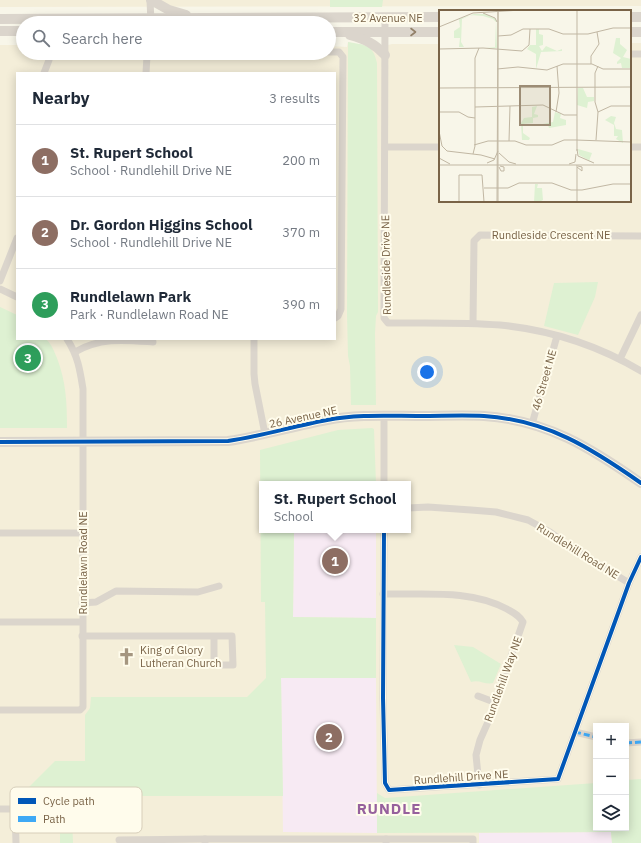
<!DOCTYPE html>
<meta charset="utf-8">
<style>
body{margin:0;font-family:"IBM Plex Sans",sans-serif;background:#f6f6f7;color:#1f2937}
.controls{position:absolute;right:12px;bottom:12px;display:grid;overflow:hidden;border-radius:0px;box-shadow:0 2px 10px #0003}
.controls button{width:36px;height:36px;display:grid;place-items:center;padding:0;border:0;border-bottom:1px solid #e0e1e3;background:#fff;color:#1f2937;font:20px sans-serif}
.you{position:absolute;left:427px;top:372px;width:14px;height:14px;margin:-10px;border:3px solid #fff;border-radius:50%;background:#1a73e8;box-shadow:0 0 0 6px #1a73e833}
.badge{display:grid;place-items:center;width:26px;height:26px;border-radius:50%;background:#5b5a58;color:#fff;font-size:13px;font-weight:700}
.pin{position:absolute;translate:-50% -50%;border:2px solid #fff;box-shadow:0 1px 4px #0006}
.popup{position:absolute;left:259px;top:481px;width:152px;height:52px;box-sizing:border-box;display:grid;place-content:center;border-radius:0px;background:#fff;filter:drop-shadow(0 1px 3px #0005);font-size:13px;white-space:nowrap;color:#747a83}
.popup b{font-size:15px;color:#1f2937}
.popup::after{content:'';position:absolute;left:50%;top:100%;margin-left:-8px;border:8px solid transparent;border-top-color:#fff}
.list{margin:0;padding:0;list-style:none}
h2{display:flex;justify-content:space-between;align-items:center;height:52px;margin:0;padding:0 16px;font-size:17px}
h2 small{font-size:13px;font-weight:400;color:#747a83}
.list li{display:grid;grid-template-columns:26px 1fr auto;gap:12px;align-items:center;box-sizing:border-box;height:72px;padding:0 16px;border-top:1px solid #e0e1e3}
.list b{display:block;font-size:15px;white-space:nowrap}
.list p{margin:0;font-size:13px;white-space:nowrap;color:#747a83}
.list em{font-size:13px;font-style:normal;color:#747a83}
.icon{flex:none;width:22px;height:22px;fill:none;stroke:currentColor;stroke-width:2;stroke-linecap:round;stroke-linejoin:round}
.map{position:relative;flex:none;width:641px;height:843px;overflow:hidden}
.search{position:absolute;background:#fff;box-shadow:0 2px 10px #0003;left:16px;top:16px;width:320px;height:44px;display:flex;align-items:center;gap:10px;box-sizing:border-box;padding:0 14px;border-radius:22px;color:#747a83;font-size:15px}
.panel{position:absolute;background:#fff;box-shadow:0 2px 10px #0003;left:16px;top:72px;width:320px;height:268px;border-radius:0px}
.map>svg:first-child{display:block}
.residential{fill:#f4eed9;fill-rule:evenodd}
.education{fill:#f7eaf3}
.green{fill:#def1d2}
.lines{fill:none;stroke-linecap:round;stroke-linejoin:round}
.street{stroke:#dbd5cc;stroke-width:7}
.secondary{stroke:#dbd5cc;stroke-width:10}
.quiet{stroke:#3fa9f5;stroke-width:3;stroke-dasharray:6 3;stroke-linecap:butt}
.cycleway-casing{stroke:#fffcec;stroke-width:6}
.cycleway{stroke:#0057b8;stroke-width:4}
.oneway{stroke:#928068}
.labels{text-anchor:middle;stroke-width:4;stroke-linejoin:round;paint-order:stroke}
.street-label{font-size:11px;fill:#796347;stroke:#fffcec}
.poi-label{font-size:11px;fill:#796347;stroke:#fffcec;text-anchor:start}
.district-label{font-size:15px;font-weight:bold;letter-spacing:1px;fill:#96619d;stroke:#fffcec}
.inset-road{fill:none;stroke:#c1b7a3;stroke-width:1}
.view{fill:#9c8c75;fill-opacity:0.15;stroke:#9c8c75;stroke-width:2}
.inset-edge{fill:none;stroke:#796347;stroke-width:2}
.key{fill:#fffcec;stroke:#d7ceba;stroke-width:1}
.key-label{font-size:11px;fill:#796347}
</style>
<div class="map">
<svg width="641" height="843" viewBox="0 0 641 843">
<rect width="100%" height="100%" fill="#f8f6e9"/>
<g class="residential">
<path d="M0,0h641v6l-641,1z"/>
<path d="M348,42l24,7 20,-5h48v157h190v-158h11v800h-641v-798h23v8h306v-7l18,1zM17,73h318v266h-318zM262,484h146v46h-146zM596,726h30v102h-30z"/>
</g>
<g class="education">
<path d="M294,530h82v88l-83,-1z"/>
<path d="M281,678h95l1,155 -94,-1z"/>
<path d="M611,832l1,11h-133v-10z"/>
</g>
<g class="green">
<path d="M330,0h53l-1,7h-52z"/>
<path d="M348,42c17,3 25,2 29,21l1,249 -2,4 -1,17 1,72h-25l-1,-39 -2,-10 -1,-42z"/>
<path d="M598,282l-3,15 -17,38 -34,-9 10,-43z"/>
<path d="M0,307l17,8v24h29c6,6 8,12 11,19 9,24 10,44 10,70h-67z"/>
<path d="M372,428l2,1 2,55h-114v46h32l-1,87 83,1v60h-95l2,118h-191l-20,19 1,28h-13v-28h-37v-22l32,-32h30v-46l5,-7 1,-11h156l19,-19 -1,-76h-4l-1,-152 78,-20z"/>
<path d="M454,645l19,2 28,17 -8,19c-8,2 -14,-4 -22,-1z"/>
<path d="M641,779v64h-29l-1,-11 -234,1v-40l8,5 211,-15v45h30v-48z"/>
</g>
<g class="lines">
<g class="street">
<path d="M150,0l1,22"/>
<path d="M385,17l-1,301 4,5c37,0 75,-1 112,2 50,5 99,21 141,46"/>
<path d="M329,52h10l4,5 -2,252 -3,7 -3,2"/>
<path d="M630,54h11"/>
<path d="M44,73l5,-13"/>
<path d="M146,73l1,-17 2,-3"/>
<path d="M385,147h55"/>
<path d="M630,147h11"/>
<path d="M0,281l17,-43"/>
<path d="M0,289l17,8"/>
<path d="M473,323l1,-82 6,-6 161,1"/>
<path d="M254,339v35l1,10 10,50"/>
<path d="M75,352c26,-15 50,-12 78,-10"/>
<path d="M620,359l21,-44"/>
<path d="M384,416v68"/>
<path d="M532,424l25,-88"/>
<path d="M408,508l20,-1 43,3 25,2 32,8 22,12 22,16 57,35"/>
<path d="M384,530l-1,168 2,85 4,7 169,-11 71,-196 12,-26"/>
<path d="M0,533h83"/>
<path d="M383,594c41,1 87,-5 124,15 7,4 12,6 16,13l-35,100 -8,18 -4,15 3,30"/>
<path d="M82,603l14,-1 20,-11 82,1 21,-6"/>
<path d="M0,622h82"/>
<path d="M82,636h150l1,29h-19v-28"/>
<path d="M478,696l16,6"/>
<path d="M0,710h80l3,-3v-318c-3,-19 -5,-33 -16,-50"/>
<path d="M575,732l21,5"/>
<path d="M626,743l15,-1"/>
<path d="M0,809h15l1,34"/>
<path d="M119,840l86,-1"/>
<path d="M205,843v-4h181"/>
<path d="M386,843v-4h87v4"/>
</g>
<g class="secondary">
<path d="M151,0l18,10 17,5"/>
<path d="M630,17h11"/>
<path d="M0,19l440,-2"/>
<path d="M0,31h23"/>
<path d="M329,32h111"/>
<path d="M630,32h11"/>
<path d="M350,35c15,4 25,9 35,20"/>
<path d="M0,442l228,-1c34,-5 66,-15 99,-21 30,-6 62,-4 93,-4 22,0 43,-1 64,0 63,4 107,32 157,67"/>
</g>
<g class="quiet">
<path d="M575,732l21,5"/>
<path d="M626,743l15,-1"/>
</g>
<defs>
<g id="cycleway">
<path d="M0,442l228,-1c34,-5 66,-15 99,-21 30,-6 62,-4 93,-4 22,0 43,-1 64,0 63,4 107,32 157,67"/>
<path d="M384,530l-1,168 2,85 4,7 169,-11 71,-196 12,-26"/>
</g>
</defs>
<use href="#cycleway" class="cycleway-casing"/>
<use href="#cycleway" class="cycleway"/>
</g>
<defs><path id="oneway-chevron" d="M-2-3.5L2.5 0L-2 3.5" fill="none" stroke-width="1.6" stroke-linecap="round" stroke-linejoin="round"/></defs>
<use class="oneway" href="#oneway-chevron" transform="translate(413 32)"/>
<defs>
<symbol id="church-bare" viewBox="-9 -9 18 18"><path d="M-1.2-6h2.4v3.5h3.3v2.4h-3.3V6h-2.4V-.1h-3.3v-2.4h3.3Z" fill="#a59680" stroke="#fffcec" stroke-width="2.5" paint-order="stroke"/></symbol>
</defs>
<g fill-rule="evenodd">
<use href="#church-bare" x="114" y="644" width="25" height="25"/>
</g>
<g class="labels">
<g class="street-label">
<text x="388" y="22">32 Avenue NE</text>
<text x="551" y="239">Rundleside Crescent NE</text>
<text transform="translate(386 265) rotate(-91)" y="4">Rundleside Drive NE</text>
<text transform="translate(544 380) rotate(-74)" y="4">46 Street NE</text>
<text transform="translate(303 417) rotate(-12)" y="4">26 Avenue NE</text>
<text transform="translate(578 551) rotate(32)" y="4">Rundlehill Road NE</text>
<text transform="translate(83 563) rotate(-90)" y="4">Rundlelawn Road NE</text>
<text transform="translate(503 679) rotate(-70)" y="4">Rundlehill Way NE</text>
<text transform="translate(461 777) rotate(-4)" y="4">Rundlehill Drive NE</text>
</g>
<g class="poi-label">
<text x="140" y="654">King of Glory<tspan x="140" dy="13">Lutheran Church</tspan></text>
</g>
<g class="district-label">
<text x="389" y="814">RUNDLE</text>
</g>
</g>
<g transform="translate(439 10)">
<rect width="192" height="192" fill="#f8f6e9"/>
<path d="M35,4h11l11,5 1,29 -11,-1h9l1,-25 -3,-3 -10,-3 -12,-1 -9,4 -1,23 3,5h-5l1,-9h-6v-7l6,-4 -1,-8zM97,19h3v5l4,1v10l-4,1 3,5 4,-5 11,5 5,-2v2l-21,1 -5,17v-15l-9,-5 3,-4h6zM177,28h4v6l7,6 -4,7 8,2v9h-9l-1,-5 -4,1v4v-6l4,-4 -8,-5zM139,78h5l4,9h7v4l-6,1 -1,6 -10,-3zM98,96l-3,8 4,1v2l-5,1v5l-10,1v9l7,5 -1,2h-7l-1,-17 3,-5 8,-1v-10zM116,102l6,2 -1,4 6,2v5l-17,3 -1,-3h-10l15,-3zM172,106l5,1 -2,6 2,6 6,1 1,13 -7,-4 2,-3h-4v-11l-9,-5zM139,139l14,4 -3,8 2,1 40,1 -39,-1 -13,-7zM96,174h3l-1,4h5l1,12 -4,2h-5z" fill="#def1d2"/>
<path class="inset-road" d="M59,0v192M44,3l12,5 2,4M0,17l34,-14 48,-3M59,26l13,-1 12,-6h26l14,5h25l25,-6h18M0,39l44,-1 39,3 7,-6 1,-16M152,54v-8l8,-12 -2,-12M58,59l21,-2 29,3 16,-6h29l11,5h28M0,78l192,-1M36,97l68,-2 21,10h13M0,102h20l9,5 7,1M117,102l3,-19 -2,-27M159,102l13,-6h20M0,121l3,15 5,5 34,4 14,4M157,130l2,-28 -3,-10v-29l3,-7M70,131l1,-35M35,135l14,-4h27l11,4h26l12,-5h12l55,2M138,139l1,7 16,7M138,141v-141M60,143l10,9 7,2M34,144l2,-8v-88l4,-10M0,148l11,6M48,153l7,-3 4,-9M130,154l6,-2 1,-8M0,155h192M138,155v37M60,157l2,4h3v-4l-4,-1M138,157l5,4v-4l-4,-1M45,178h24l11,-5h33l19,7h11l31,-6h18M20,192v-27h23l2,27M58,192l1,-192"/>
<path class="view" d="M81,76h30v39h-30z"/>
<rect width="192" height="192" class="inset-edge"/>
</g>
<rect x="10" y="787" width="132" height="46" rx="6" class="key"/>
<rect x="18" y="798" width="18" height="6" fill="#0057b8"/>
<rect x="18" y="816" width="18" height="6" fill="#3fa9f5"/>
<g class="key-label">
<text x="43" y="805">Cycle path</text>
<text x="43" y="823">Path</text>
</g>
</svg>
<div class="controls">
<button>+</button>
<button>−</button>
<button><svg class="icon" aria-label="layers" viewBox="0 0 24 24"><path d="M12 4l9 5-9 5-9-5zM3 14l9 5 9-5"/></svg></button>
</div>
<div class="you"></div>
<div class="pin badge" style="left:335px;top:561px;background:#8d6e63">1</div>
<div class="popup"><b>St. Rupert School</b>School</div>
<div class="pin badge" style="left:329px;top:737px;background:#8d6e63">2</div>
<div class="pin badge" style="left:28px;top:358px;background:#2e9e5b">3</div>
<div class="search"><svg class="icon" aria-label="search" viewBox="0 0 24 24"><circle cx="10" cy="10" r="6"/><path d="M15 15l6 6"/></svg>Search here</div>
<section class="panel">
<h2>Nearby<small>3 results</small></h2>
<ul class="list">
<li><span class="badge" style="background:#8d6e63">1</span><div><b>St. Rupert School</b><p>School · Rundlehill Drive NE</p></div><em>200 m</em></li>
<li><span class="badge" style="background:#8d6e63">2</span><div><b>Dr. Gordon Higgins School</b><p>School · Rundlehill Drive NE</p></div><em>370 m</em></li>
<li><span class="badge" style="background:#2e9e5b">3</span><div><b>Rundlelawn Park</b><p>Park · Rundlelawn Road NE</p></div><em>390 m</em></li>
</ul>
</section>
</div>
